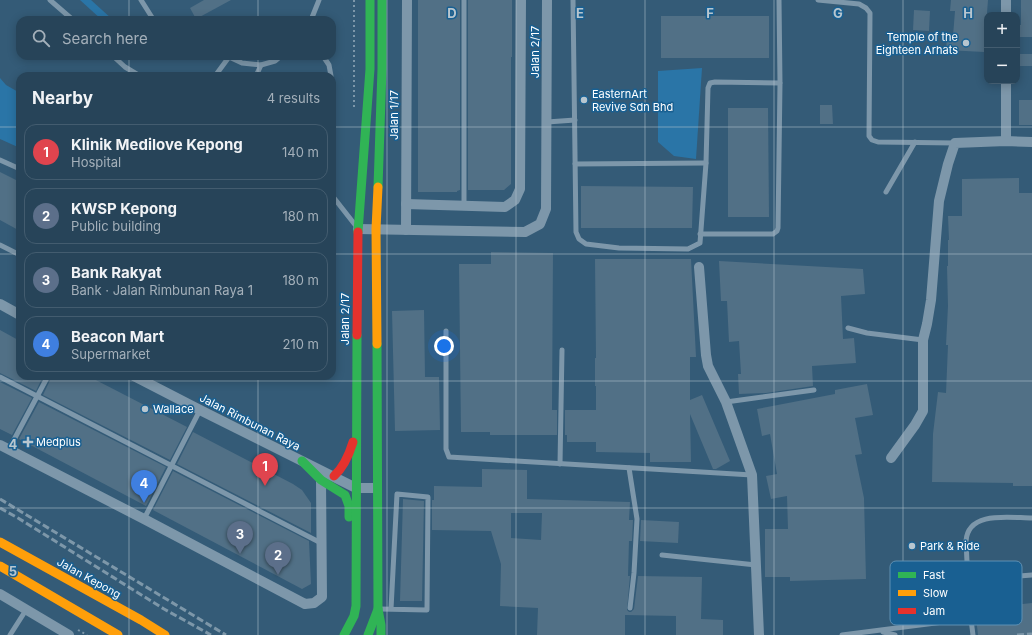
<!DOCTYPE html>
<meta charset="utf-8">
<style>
body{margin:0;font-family:Inter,sans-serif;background:#334e62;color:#f1f3f6}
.controls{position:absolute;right:12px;top:12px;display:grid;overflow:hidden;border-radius:8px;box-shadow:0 2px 10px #0003}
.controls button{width:36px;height:36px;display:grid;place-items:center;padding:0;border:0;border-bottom:1px solid #435c6f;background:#274459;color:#f1f3f6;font:20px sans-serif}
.you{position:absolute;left:444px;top:346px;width:14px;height:14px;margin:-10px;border:3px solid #fff;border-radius:50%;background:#1a73e8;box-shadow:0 0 0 6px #1a73e833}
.badge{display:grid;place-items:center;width:26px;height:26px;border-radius:50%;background:#b8c6cf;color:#fff;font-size:13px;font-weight:700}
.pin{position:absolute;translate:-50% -33px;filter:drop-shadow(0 1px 2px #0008)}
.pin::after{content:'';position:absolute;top:21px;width:14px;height:12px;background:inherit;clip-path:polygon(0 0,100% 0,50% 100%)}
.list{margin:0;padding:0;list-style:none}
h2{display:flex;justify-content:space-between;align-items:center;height:52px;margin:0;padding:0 16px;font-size:17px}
h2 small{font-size:13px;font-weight:400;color:#a4b0ba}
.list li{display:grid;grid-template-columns:26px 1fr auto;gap:12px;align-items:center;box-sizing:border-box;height:56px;margin:0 8px 8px;padding:0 8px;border:1px solid #435c6f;border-radius:12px}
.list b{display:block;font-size:15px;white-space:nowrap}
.list p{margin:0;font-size:13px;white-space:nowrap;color:#a4b0ba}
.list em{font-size:13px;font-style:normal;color:#a4b0ba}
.icon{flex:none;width:22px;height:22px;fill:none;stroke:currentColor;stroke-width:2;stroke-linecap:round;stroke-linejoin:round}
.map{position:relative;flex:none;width:1032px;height:635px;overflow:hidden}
.search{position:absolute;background:#274459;box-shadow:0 2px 10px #0003;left:16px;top:16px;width:320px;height:44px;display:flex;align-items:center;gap:10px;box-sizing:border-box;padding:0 14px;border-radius:12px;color:#a4b0ba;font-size:15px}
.panel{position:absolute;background:#274459;box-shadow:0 2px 10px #0003;left:16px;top:72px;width:320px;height:308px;border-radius:12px}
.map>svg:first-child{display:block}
.green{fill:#2a75a7}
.building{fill:#517086;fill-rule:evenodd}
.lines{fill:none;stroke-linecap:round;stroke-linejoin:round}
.path{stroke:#7d97aa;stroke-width:2;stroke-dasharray:2 3;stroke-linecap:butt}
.lane{stroke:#7d97aa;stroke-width:5}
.street{stroke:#7d97aa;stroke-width:10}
.fast{stroke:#30b455;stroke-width:9}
.slow{stroke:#ff9f0a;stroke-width:9}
.jam{stroke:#e5322d;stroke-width:9}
.rail{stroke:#7d97a9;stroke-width:3;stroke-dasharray:7 3;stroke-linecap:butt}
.grid{fill:none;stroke:#b8c6cf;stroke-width:1;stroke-opacity:0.55}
.poi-dot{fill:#b8c6cf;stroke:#196092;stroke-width:1.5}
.labels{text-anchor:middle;stroke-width:3;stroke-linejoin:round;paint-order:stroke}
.poi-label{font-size:11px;fill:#fff;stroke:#196092;text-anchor:start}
.street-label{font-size:11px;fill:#fff;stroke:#196092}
.key{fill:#196092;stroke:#5e90b3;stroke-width:1}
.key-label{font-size:11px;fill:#fff}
.grid-label{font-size:13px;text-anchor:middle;font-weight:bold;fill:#b8c6cf;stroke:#196092;stroke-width:3;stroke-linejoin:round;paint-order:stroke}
</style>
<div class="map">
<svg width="1032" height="635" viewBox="0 0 1032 635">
<rect width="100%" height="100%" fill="#345b77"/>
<g class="green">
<path d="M80,0h11l22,20h-11z"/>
<path d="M702,68l-6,91 -22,-3 -16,-14v-71z"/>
<path d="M0,78l6,7 14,8v55l-20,-9z"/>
</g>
<g class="building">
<path d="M204,0h27l-35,19 -6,-11z"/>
<path d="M418,0h42v190l-3,1v1h-39z"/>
<path d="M468,0h44v57h-1v127l-7,6h-36z"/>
<path d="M951,0h37l-4,52 -38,-2 1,-14h6l2,-25h-5z"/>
<path d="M1021,0h11v37h-15v-12h4z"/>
<path d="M914,10l16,1 -1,20 -16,-1z"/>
<rect x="661" y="16" width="108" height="42"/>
<path d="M1018,54h14v12h-15z"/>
<rect x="1019" y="100" width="13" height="25"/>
<path d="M820,105h12l1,19h-13z"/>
<path d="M728,108h40l1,109h-41z"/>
<path d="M0,172l20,10v49l-20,-11z"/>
<path d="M1019,178v15h13v293h-19v-3l-81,-1 1,-48 5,-42 8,1 2,-48h-2l2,-39 -1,-40h1v-26h1l-1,-24h14v-37z"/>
<path d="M581,186l112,1 -1,41h-111z"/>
<path d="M491,252l62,1 -1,157h5v25h-67v-3h-29l-2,-168h32z"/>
<path d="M595,259h96l5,98h-6v43l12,-5 28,66 -14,8h-3l-23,-55 1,48h-41v-9l-54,-1v-10h-29v-7h-2v-25h31v-24h-1v-28h1z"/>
<path d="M719,261l144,8 2,25 -24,2 2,43 11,-1 2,25 -44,3 1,20 -47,7 -27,1 -1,-20h3l-2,-33 -10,1 -2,-41h-6z"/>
<path d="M424,310l1,67h14l1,53 -45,1 -3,-120z"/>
<path d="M0,330l20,11v35h23l-7,15 -36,-18z"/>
<path d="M52,376h36l99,51 -17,33 -127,-65z"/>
<path d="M0,382l32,16 -20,37 -12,-6z"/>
<path d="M867,384l6,31 -18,3 7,36 -7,1 9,43 2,81 -76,2v-4h-25v-48h23l-1,-33 -16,3 -5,-23 11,-2 -7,-40 -8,2 -5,-27 78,-15v-4z"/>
<path d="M39,402l127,65 -20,39 -127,-67z"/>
<path d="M193,432l100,52 9,6 9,13v30l-134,-69z"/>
<path d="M482,469l45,1v29l103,3 -1,18h4l-1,21h-3l-1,35h2l-3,34 2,2h2l3,-3 4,-33 64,1 -1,42 22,1v15h-47v-19l-51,-1v20h-88l1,-27 -38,-2 1,-42 -10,-33 -59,-1v-30h2v-14l48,1zM511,513h31l-1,27 -30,-2z"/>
<path d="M173,471l136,70 2,43 -9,5 -149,-79z"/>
<path d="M403,499l21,2 -2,100h-22z"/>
<path d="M641,520l38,2 -1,21 -38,-2z"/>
<path d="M1013,592l1,13 18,-2v32h-54l-3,-27 11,-1 -1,-12z"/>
</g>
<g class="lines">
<g class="path">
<path d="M354,107v-107"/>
<path d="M78,630l9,5"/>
</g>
<g class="lane">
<path d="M50,0l23,20"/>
<path d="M141,0l12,19 2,1"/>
<path d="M573,0l3,232 3,7 7,5 33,4 69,1 12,-6 6,-80 2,-75 2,-5 5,-1 65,1"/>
<path d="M818,0l41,4 7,4 4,5 -1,123 3,4 6,2 77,1"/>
<path d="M311,20l8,-20"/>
<path d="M113,56l12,11 15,9"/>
<path d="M227,56l15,7 19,2 14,-4 6,-5"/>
<path d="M323,56l6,9 2,11"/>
<path d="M215,76l14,-19"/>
<path d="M256,76l5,-11"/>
<path d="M332,80v17"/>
<path d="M547,122l28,-2"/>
<path d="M0,160l20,9"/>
<path d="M575,164l131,-1"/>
<path d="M886,192l29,-50"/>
<path d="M332,194l2,4 22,28"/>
<path d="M464,206v-206"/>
<path d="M700,234h73l4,-3 1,-3 2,-145 -1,-83"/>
<path d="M0,245l20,10"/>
<path d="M848,328l19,5 56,7"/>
<path d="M446,331v118l3,8 303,18"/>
<path d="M0,377l321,166"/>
<path d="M726,402l88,-12"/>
<path d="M9,449l39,-73"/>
<path d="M560,464l2,-114"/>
<path d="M629,468l8,51 -3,54 -4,35"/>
<path d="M144,519l56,-109"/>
<path d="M662,555l94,10"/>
<path d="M968,580l64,-5"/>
<path d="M969,604l4,31"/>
<path d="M380,609l47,1 1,-113 -31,-3 -6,115"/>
<path d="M883,632l12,3"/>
<path d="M10,635l16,-25"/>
<path d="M842,635l109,-14c9,-4 14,-8 18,-17l-3,-63c2,-31 45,-23 66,-23"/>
</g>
<g class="street">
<path d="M1006,0v15"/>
<path d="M1006,81v60"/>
<path d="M406,204l99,3 10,-7 5,-11 1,-189"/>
<path d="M358,229l167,3 15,-8 6,-15 1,-209"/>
<path d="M406,230l1,-230"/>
<path d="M699,267l7,88 2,11 18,36 26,73 7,160"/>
<path d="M0,304l20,11"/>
<path d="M134,376l66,34 156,78h21"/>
<path d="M0,445l144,74 161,85 9,-1 8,-6 -1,-117"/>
<path d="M891,458l24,-33 8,-14v-71l4,-16 4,-24 8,-99 9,-37 7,-21 51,-2 26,1"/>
<path d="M0,594l69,41"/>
</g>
<g class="fast">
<path d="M378,187l4,-118v-69"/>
<path d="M358,232l12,-163v-69"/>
<path d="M302,461l19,19 24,15 4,11v11"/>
<path d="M378,609l3,16v10"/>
<path d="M344,635l10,-19 2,-10 1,-271"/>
<path d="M368,635l10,-26 -1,-265"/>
</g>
<g class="slow">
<path d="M377,344l-1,-115 2,-42"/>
<path d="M0,542l141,78 24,15"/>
<path d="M0,566l118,69"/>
</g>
<g class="jam">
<path d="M357,335l1,-103"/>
<path d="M334,476c10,-9 15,-21 19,-34"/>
</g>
<g class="rail">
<path d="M0,499l226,136"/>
<path d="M0,508l18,10 146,91 47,26"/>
<path d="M1017,635l15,-1"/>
</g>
</g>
<path class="grid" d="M129,0v20M258,0v20M387,0v635M516,0v635M645,0v635M774,0v635M903,0v635M129,56v20M258,56v20M0,127h20M332,127h700M0,254h20M332,254h700M129,376v259M258,376v259M0,381h1032M0,508h1032"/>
<g class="poi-dot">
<circle cx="966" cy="43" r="4"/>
<circle cx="584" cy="100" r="4"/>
<circle cx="145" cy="409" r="4"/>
<path d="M26 436h4v4h4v4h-4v4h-4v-4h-4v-4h4z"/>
<circle cx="912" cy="546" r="4"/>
</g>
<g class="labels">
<g class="poi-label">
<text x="958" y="41" text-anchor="end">Temple of the<tspan x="958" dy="13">Eighteen Arhats</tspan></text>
<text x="592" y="98">EasternArt<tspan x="592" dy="13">Revive Sdn Bhd</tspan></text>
<text x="153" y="413">Wallace</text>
<text x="36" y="446">Medplus</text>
<text x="920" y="550">Park &amp; Ride</text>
</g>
<g class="street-label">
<text transform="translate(535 52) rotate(-90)" y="4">Jalan 2/17</text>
<text transform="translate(394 115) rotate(-90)" y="4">Jalan 1/17</text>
<text transform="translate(345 319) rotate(-90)" y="4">Jalan 2/17</text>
<text transform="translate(250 422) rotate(27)" y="4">Jalan Rimbunan Raya</text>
<text transform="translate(89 578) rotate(29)" y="4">Jalan Kepong</text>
</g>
</g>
<rect x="890" y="561" width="132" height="64" rx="6" class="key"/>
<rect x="898" y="572" width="18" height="6" fill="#30b455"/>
<rect x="898" y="590" width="18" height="6" fill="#ff9f0a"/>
<rect x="898" y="608" width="18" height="6" fill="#e5322d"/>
<g class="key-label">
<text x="923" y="579">Fast</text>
<text x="923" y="597">Slow</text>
<text x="923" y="615">Jam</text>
</g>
<g class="grid-label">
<text x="452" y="18">D</text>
<text x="580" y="18">E</text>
<text x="710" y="18">F</text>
<text x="838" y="18">G</text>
<text x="968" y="18">H</text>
<text x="13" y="449">4</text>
<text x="13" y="576">5</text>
</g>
</svg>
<div class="controls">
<button>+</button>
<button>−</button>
</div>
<div class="you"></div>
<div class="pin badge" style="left:265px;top:486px;background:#e0444e">1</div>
<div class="pin badge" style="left:278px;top:575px;background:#5c6f8a">2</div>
<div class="pin badge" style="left:240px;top:554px;background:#5c6f8a">3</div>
<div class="pin badge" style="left:144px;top:503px;background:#3f7fe0">4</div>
<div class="search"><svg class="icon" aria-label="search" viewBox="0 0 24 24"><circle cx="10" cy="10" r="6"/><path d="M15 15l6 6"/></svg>Search here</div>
<section class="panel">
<h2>Nearby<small>4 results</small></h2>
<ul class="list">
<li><span class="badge" style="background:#e0444e">1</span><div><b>Klinik Medilove Kepong</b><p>Hospital</p></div><em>140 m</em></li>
<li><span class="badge" style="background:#5c6f8a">2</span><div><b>KWSP Kepong</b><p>Public building</p></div><em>180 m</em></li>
<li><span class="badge" style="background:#5c6f8a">3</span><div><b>Bank Rakyat</b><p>Bank · Jalan Rimbunan Raya 1</p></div><em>180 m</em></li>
<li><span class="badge" style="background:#3f7fe0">4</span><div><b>Beacon Mart</b><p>Supermarket</p></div><em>210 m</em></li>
</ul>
</section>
</div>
